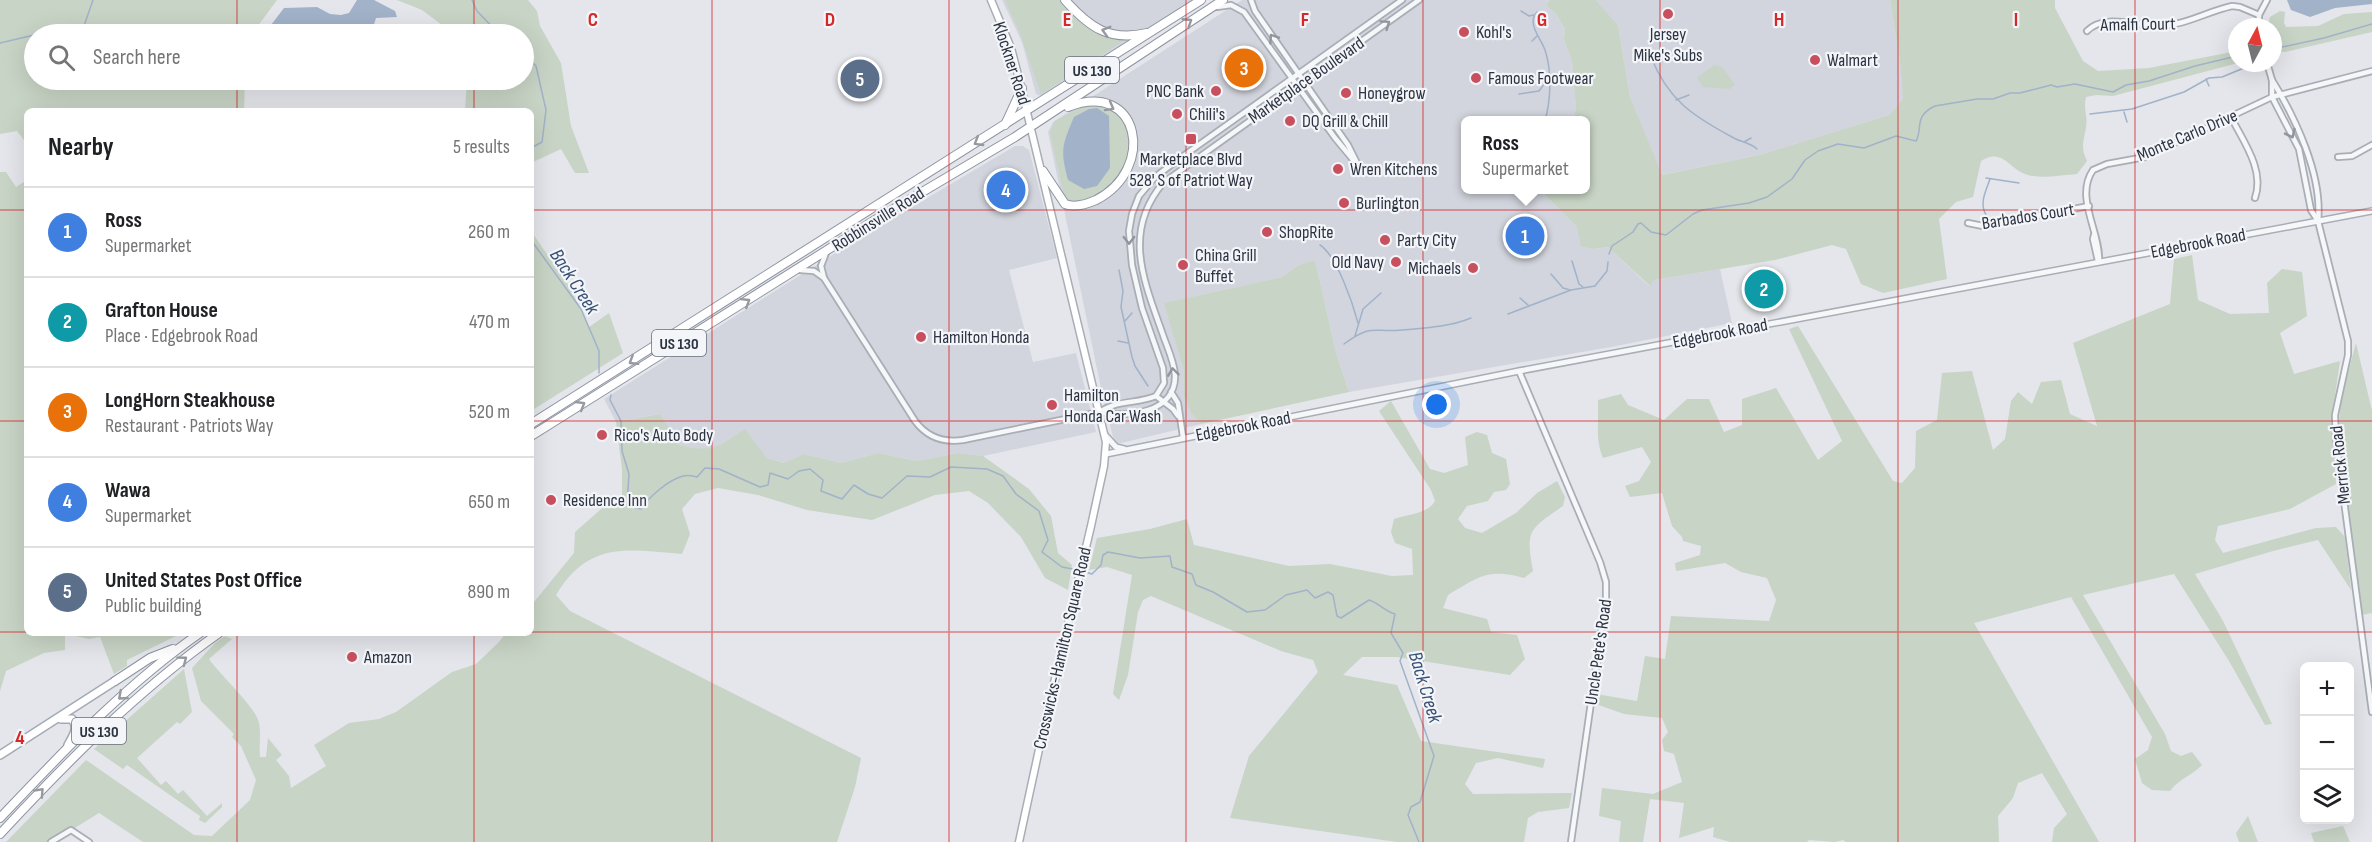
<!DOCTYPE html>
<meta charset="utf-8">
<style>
body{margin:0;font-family:"Sofia Sans Condensed",sans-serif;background:#f2f2f2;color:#202124}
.controls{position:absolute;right:18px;bottom:18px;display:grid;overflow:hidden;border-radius:9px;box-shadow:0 6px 24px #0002}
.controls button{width:54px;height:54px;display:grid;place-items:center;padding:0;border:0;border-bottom:2px solid #e0e0e0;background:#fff;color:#202124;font:30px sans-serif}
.compass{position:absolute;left:2228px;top:18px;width:54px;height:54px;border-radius:50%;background:#fff;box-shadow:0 6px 24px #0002;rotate:7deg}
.you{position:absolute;left:1437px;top:405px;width:21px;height:21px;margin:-15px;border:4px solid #fff;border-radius:50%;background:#1a73e8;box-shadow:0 0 0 9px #1a73e833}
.badge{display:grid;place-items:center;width:39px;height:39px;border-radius:50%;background:#c8505e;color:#fff;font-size:20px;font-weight:700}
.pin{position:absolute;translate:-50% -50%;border:3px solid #fff;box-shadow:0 2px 6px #0006}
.popup{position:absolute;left:1461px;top:116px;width:129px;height:78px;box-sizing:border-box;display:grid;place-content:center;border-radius:9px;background:#fff;filter:drop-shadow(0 2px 4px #0005);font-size:20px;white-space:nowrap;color:#757577}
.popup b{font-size:22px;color:#202124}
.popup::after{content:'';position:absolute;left:50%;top:100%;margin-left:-12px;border:12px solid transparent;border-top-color:#fff}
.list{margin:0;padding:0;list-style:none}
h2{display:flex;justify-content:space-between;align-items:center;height:78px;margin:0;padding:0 24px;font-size:26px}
h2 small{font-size:20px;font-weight:400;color:#757577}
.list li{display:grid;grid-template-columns:39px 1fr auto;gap:18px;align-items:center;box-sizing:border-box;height:90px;padding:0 24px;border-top:2px solid #e0e0e0}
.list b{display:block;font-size:22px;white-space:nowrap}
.list p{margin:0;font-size:20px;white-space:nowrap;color:#757577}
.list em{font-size:20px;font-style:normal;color:#757577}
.icon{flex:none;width:33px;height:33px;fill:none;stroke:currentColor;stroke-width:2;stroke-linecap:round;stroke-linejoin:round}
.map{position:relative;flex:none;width:2372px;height:842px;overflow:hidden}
.search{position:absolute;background:#fff;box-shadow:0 6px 24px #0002;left:24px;top:24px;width:510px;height:66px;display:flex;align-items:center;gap:15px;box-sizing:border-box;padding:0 21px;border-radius:33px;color:#757577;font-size:22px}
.panel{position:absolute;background:#fff;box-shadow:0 6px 24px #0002;left:24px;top:108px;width:510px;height:528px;border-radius:9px}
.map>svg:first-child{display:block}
.built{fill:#d2d5dd}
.green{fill:#c8d4c5}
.water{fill:#a1b2c9}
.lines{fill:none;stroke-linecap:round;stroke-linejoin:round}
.stream{stroke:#a1b2c9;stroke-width:1.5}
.minor-casing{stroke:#a9adb5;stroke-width:8}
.tertiary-casing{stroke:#a9adb5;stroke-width:8}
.secondary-casing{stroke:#a9adb5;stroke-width:9}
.primary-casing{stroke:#a3aab6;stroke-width:10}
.trunk-casing{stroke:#8c93a1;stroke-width:10}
.minor{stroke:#f6f7f9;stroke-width:4.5}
.tertiary{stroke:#f6f7f9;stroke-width:5}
.secondary{stroke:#fff;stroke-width:6}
.primary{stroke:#fff;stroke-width:7}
.trunk{stroke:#fff;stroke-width:8}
.oneway{stroke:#9699a0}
.oneway2{stroke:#91959e}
.grid{fill:none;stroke:#d62828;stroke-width:1.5;stroke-opacity:0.55}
.poi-dot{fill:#c8505e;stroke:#f3f5f8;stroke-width:2}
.labels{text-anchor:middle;stroke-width:4.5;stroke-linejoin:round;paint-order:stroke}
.shield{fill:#f3f5f8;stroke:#686d79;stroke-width:1.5}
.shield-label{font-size:16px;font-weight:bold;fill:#2c3342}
.street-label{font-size:18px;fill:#2c3342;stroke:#f3f5f8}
.poi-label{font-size:18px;fill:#2c3342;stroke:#f3f5f8;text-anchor:start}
.water-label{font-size:20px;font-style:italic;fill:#385174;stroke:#f3f5f8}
.grid-label{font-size:20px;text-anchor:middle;font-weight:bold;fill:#d62828;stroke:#f3f5f8;stroke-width:4.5;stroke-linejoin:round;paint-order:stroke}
</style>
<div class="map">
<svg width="2372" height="842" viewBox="0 0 2372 842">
<rect width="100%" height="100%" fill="#e4e6eb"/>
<g class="built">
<path d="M1002,0h190l-151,96 -5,-2 -14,-52z"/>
<path d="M1242,0h308l-4,5 10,9 9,15 -1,11 8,21 4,48 -3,11 -108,1v69h79l1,5 32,32 16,22 15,-2 41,39 5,-6 66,-11 12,54 -121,24 -262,45 -13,-39 -21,-93 -16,5 -17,12 -117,26 19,68v27l7,15 10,11 -84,20 -4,-7 -11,-44 -54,-261 5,-10z"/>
<path d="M1596,0h294l10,62 3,37 -14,16 -130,40 -98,20 -31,-78 -12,-72z"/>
<path d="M1015,146h8l6,4 28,108 -48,12 24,92 43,-9 20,79 -113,24 -25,-3 -41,8 -39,-8 -37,10 -37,-9 -19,9 -18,-5 -22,-28 -32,19 -11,1 -23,-5 -20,-31 -43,8 -12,-23 244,-154z"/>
</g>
<g class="green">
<path d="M0,0h277l-25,34h-218v46h211l-1,31h-217v33l-10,-13 -17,3z"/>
<path d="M397,0h131l9,11 3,15 21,37 10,63 18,47h-14l-14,-24 -30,14v-52h-66l2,-31h57v-46h-70l-32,-24z"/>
<path d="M1005,0h56c22,25 34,33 67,38l-87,56 -22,-63z"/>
<path d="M1550,0h46l22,25 12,72 32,78 97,-20 130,-40 14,-16 -3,-37 -10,-62h165v8l28,53 15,10 51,-3 88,-17 1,12 -125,33 -17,-1 -10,2c-3,13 2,19 0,30 -2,14 -6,20 1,34l-10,13c-15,1 -34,5 -49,1 -19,-5 -25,-28 -47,-14l-8,36 -17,5 -17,17 8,60 -64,14 -22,-9 -15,-35 -14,-4 -57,15 -121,20 -4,6 -42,-39 -15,2 -12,-3 -4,-19 -32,-32 -1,-5h41v-69l-12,-1 3,-11 -4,-48 -8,-21 1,-11 -9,-15 -10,-9z"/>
<path d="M2280,11l5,1 -1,11 2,4 32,-1 26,-12 28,-2v20l-87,20h-11l-1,-25h-6l3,-10z"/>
<path d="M1714,65l8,2 13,18 -6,4 -26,-2 -6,-9z"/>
<path d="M1086,104c76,3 44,101 -16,98l-6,-6 -14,-64 5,-11z"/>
<path d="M0,172h6l10,15 11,-7v453h38v17l-21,3 -38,18 -6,20z"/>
<path d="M531,231l40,58 18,38 20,-14 14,40 -92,58z"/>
<path d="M2192,255l6,45 32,14 39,-1 -2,-30 15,-14 20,3 5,44 -27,17 14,41 46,-13 -9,62 5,61 -46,25 -72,17 -3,14 8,13 93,-25 20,-1 9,10 6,53 -33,-50 -45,11 -78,23 28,47 49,103 -7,1 -36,-64 -55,-87 -91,21 82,139 6,17 10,5 11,-4 10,13c-11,11 -22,13 -32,26l-18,-1 -10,-7 -7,-24 13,-9 4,-13 -81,-140 -97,26 125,219h-47l2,-14 13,-14 -25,-41 -24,10 -5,15 -15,18 1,26h-153l-3,-2 -8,2 -26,-2 -2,2h-77l-17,-5 1,-10 -35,11 5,-35 -34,-4 -7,43h-24l2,-21 -22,-5 3,-28 51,6 29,-12 -8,-28 -10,-3 -2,-11 6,-8 -6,-14 -38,-4 -28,-10v-10l41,7 8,-45 20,3 6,-43 98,5 7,-21 -9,-22 -26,-6 -16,-9 -49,8 -1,-8 25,-8 1,-9 -18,-5 -1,-4 -10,-11 -10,-33 -32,4 -5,-11 14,-5 12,-19 -9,-15 -39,11c-8,-19 -4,-36 -5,-58l23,-6 7,11 36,15 23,-21h22l15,33 18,-7v-26l34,-11 42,72 24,-19 -53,-112 9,-3 95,155 9,2 13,-15 1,-37 21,-11 5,-47 30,-2 21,79 12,-11 6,-38 7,-9 14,12 9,-22 20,-2 9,34 27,12 -24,-83 97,-39 4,-45z"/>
<path d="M1315,260l21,93 13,39 -148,32 -10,-11 -7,-15v-27l-20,-68 118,-26 17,-12z"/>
<path d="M2356,343l16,68v202l-10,2 -23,-180 1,-33z"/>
<path d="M1391,401l39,68 14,4 24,-8 -3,-28 12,-5 10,3 5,18 14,6 4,25 -4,6 -12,2 -6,9 -21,5 -9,13 7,9 17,5 34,-20 21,-20 20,-12 8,16 -2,9c-33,23 -38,23 -30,65l-9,7c-37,-10 -45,-1 -76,17l-5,13 44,11 4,13 26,3 8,24 -15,16 -113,-18h-35l-19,18 54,10 24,56 124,18 -2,9 -45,-10 -22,5 -11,21 8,10 99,-1 -3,15 -31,4 -10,6 -4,24h-127l-167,-24 19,-62 69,-84 -5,-12 -32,-9 -130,-55 -8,4 -5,12 -10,63 -9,25 -6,-6 19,-119 -25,-8 -18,3 8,-32 53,-9 37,-10 7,26 95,21 41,-2 62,12 21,-1 -1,-26 -17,-6 -4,-11 3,-13c14,-5 34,-5 41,-18l-4,-11 -52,-79z"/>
<path d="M660,414l19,31c36,8 36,3 66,-16l22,29 17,5 20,-9 37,9 37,-10 39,8 41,-8 25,3 46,33 22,27 7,37 14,12 -4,25 -23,-12 -24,-41 -33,-34 -19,-12 -34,4 -63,25 -65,-10 -49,-15 -40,-7 -23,6 -13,15 8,25 -8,20c-55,-5 -94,-13 -126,41l14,16 291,147 -6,29 -18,55h-694l-44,-29 -47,29h-46l80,-82 108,75 18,1 38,-36 6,-20 -15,-34 -9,-9 2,-3 -33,-33 -9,-33 24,-26 9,-6 7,3 -23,20c11,16 47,48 50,64 2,10 0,23 1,34h6l2,-19 14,17 -6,5 13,16 2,12 35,-22 -12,-21 35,-22 30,-4 17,-7 56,-40 24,-8 23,-22 7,-9h25v-19l3,-12 40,-49 1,-21 33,-29 14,1v-35l-6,-47z"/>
<path d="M74,633h108l-55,27v6l-13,8 -14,-37 -11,2 -14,-3z"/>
<path d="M184,669l8,43 -12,12 -3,-2 -40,36 24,27 5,-4 12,13 5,-4 24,26 15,-13v4l-17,16 -6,-3 1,-4 -73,-51 -4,4 -29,-20z"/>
<path d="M2248,816l10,26h-19l-3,-9z"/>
<path d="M2343,826l7,16h-36l-3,-9z"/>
</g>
<g class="water">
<path d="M357,0h17l21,11 2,6 -21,1 -5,16h-96l-5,-5 1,-4 13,-17 33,-1 13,7 11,1 8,-2z"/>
<path d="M2287,0h85v4l-37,4 -25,9 -19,-7z"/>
<path d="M1097,108l12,8 1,52 -13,18 -13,3 -16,-9c-8,-30 -6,-35 6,-63l15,-8z"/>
</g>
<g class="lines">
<g class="stream">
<path d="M472,0l5,11 22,23"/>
<path d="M1521,11l8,5 5,-1"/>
<path d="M1537,12c-11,11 4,26 8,38 7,21 6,49 0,71"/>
<path d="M39,34c13,-2 35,-1 45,-8l9,-26"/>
<path d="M1532,41l5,-5"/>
<path d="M0,43l34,-8"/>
<path d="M2273,49l51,-11 48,-14"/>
<path d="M524,54l12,12 10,44 -4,32 -11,6"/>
<path d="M1642,54l9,3c17,43 42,59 81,80 8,5 17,5 25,12"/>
<path d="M1653,62l7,-4"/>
<path d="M2206,79l3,7"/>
<path d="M1519,94l20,-3 9,-12"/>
<path d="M1676,100l13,-5"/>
<path d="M2124,112l3,10"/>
<path d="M2090,114l42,-5 52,-17 25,-14 13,-1 22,-9"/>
<path d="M1744,142l7,-4"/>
<path d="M1986,178l33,5"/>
<path d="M1986,215c-7,-12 0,-24 4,-36"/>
<path d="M531,240l50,69 18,42v22"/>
<path d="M1320,245c17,11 33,59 38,78"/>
<path d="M1609,254l3,-8 21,-14 5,-8 3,-1 10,9 15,3 27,-21 9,-4 47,-7 18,-6 25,-18 13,-19 13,-9 20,-7 26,4 32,-12 20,5c7,-11 -3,-25 19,-35l42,-7h16l17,-6h10l31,-8 6,2 18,-3 38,8 13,-7 23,-4 46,-15 42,-10"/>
<path d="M1572,261l7,23 4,3"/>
<path d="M1335,266l5,-6"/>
<path d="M1119,270l4,21 -2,16 11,50 3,9 13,20"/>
<path d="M1551,274l12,14 7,2"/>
<path d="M1520,298l8,7"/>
<path d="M1508,314l63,-24 24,-4 12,-15 1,-9"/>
<path d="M1125,321l7,-8"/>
<path d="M1355,336l8,-27 18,-16"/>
<path d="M1118,341l10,2"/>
<path d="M1344,344c29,-21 28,-11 58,-14 24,-2 47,-3 69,-12"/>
<path d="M611,395l-1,5 11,21 1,30 7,23 -2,31 14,4c8,-12 27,-29 42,-33 4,-1 10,0 14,1l8,-9 14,1 41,18 8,-2 2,-12 18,6 11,-8 11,-2 13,11 -2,11 21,8 12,-14 14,9 14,4 25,-22 23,1 21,-10 36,2 16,7 13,18 23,17 9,29 -6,12 20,15 16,3"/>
<path d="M1082,571l10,3 9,-9 2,-10 5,-3 32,6 30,-2 2,11 20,7 4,11 17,7 34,20 18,-2 21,-15 21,-5 8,8 13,-6 5,3 4,21 4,2 28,-18c10,3 15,11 26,14l-4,19 12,20 -3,8 34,95 -14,46 -9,5 -3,8 11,27"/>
</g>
<defs>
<g id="minor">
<path d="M1251,0l4,11 93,134 9,18"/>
<path d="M1217,7l14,-2 13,7 91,126 25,30"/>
<path d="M2259,27v-12l8,-15"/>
<path d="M2087,31c16,-17 46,-6 67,-5 29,1 51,-14 78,-20l8,1 19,8"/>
<path d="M2267,63l5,17v17l27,52 12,61 7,11"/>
<path d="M2272,80c23,37 51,96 46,141l30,120v14l-13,60 1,25 36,272"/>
<path d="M2231,117c12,24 34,53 24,81"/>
<path d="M2338,157l14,-1 20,-11"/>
<path d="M1968,223l15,3 106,-20"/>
<path d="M2094,235l-1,4 5,22"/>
<path d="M826,253l-5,13 3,12 91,143c12,16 28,22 48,19l137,-28c28,6 76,1 75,-37 -1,-14 -8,-28 -12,-40 -19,-54 -41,-103 0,-152l256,-183"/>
<path d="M2099,262c2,-29 -25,-65 -6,-92l14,-6 38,-7 127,-60 100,-26"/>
<path d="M800,270l14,1 10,7"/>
<path d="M1519,371l81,191 6,20v16l-35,244"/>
<path d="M1171,392l7,11 5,34"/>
<path d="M1156,396l17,13 5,7"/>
<path d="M1100,412c16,-12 37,-8 56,-16l8,-13 -1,-15 -21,-60 -10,-43 -3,-34 3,-17 7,-18 16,-19 24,-18 223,-159"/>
<path d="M51,842l20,-12 18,12"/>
</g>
<g id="tertiary">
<path d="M1105,435l11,12 8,2"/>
<path d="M1106,454l413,-83 853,-160"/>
</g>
<path id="secondary" d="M991,0l20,48 8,31 87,363 -2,24 -13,60 -45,191 -27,125"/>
<g id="primary">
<path d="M61,719h11c7,9 1,17 -4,26"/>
<path d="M0,755l115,-74"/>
</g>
<g id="trunk">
<path d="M1065,0c24,27 44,42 82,33"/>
<path d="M1005,125l17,-37"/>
<path d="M1043,171l22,33c10,4 22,0 31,-4 61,-31 44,-121 -28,-93"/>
<path d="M531,424l670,-424"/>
<path d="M531,436l344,-216 140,-83 208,-137"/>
<path d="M115,681l35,-23 23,-9"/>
<path d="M0,818c63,-66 125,-133 200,-185"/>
<path d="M0,834c68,-73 137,-143 219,-201"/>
</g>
</defs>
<use href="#minor" class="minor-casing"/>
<use href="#tertiary" class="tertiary-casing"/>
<use href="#secondary" class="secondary-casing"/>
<use href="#primary" class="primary-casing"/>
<use href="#trunk" class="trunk-casing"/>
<use href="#minor" class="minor"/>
<use href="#tertiary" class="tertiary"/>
<use href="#secondary" class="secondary"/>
<use href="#primary" class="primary"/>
<use href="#trunk" class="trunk"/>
</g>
<defs><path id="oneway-chevron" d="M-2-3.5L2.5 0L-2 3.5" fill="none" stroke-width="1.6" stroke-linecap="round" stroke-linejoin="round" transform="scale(1.5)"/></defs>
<g class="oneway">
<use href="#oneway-chevron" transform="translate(1188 22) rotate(-33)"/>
<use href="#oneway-chevron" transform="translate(1106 31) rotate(-164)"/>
<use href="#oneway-chevron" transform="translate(1110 107) rotate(29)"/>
<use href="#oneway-chevron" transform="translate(978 142) rotate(149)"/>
<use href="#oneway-chevron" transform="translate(746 302) rotate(-32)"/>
<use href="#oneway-chevron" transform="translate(633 361) rotate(148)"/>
<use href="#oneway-chevron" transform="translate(581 405) rotate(-31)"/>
<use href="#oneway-chevron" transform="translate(183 660) rotate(-37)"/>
<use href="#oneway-chevron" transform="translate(122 696) rotate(139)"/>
<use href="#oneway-chevron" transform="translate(40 792) rotate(-47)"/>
</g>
<g class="oneway2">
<use href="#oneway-chevron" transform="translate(1386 24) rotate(-35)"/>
<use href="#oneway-chevron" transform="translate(1273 38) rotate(-124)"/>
<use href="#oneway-chevron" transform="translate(2291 134) rotate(64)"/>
<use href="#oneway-chevron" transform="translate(1129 240) rotate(89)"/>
<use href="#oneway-chevron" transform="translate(1173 372) rotate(-97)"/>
</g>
<path class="grid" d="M237,0v34M474,0v34M712,0v842M949,0v842M1186,0v842M1423,0v842M1660,0v842M1898,0v842M2135,0v842M237,80v31M474,80v31M0,210h27M531,210h1841M0,421h27M531,421h1841M0,632h27M531,632h1841M237,633v209M474,633v209"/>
<g class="poi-dot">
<circle cx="1668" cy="14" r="6"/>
<circle cx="1464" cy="32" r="6"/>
<circle cx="1815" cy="60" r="6"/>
<circle cx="1476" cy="78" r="6"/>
<circle cx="1216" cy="91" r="6"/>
<circle cx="1346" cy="93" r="6"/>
<circle cx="1177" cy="114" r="6"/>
<circle cx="1290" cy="121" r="6"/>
<rect x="1185" y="133" width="12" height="12" rx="3"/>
<circle cx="1338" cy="169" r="6"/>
<circle cx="1344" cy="203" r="6"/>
<circle cx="1267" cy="232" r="6"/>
<circle cx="1385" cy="240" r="6"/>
<circle cx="1396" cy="262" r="6"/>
<circle cx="1183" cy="265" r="6"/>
<circle cx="1473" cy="268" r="6"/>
<circle cx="921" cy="337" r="6"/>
<circle cx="1052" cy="405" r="6"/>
<circle cx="602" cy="435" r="6"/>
<circle cx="551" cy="500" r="6"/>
<circle cx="352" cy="657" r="6"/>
</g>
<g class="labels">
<g class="shield">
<rect x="1065" y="57" width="54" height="26" rx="4.5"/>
<rect x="652" y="330" width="54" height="26" rx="4.5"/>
<rect x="72" y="718" width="54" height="26" rx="4.5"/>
</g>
<g class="shield-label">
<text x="1092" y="76">US 130</text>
<text x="679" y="349">US 130</text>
<text x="99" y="737">US 130</text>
</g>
<g class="street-label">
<text transform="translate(2138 24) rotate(-1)" y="6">Amalfi Court</text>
<text transform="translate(1012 63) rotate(72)" y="6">Klockner Road</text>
<text transform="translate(1306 80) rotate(-35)" y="6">Marketplace Boulevard</text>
<text transform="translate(2187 135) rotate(-23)" y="6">Monte Carlo Drive</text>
<text transform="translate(2028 216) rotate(-9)" y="6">Barbados Court</text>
<text transform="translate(878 219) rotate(-32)" y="6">Robbinsville Road</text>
<text transform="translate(2198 243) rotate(-11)" y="6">Edgebrook Road</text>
<text transform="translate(1720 333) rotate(-11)" y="6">Edgebrook Road</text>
<text transform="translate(1243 426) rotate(-11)" y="6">Edgebrook Road</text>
<text transform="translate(2340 465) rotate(-96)" y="6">Merrick Road</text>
<text transform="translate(1062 648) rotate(-77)" y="6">Crosswicks-Hamilton Square Road</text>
<text transform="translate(1598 652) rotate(-82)" y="6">Uncle Pete's Road</text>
</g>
<g class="poi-label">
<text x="1476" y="38">Kohl's</text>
<text x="1668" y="40" text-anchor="middle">Jersey<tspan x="1668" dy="21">Mike's Subs</tspan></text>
<text x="1827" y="66">Walmart</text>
<text x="1488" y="84">Famous Footwear</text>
<text x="1204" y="97" text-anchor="end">PNC Bank</text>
<text x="1358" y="99">Honeygrow</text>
<text x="1189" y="120">Chili's</text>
<text x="1302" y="127">DQ Grill &amp; Chill</text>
<text x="1191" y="165" text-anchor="middle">Marketplace Blvd<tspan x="1191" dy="21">528' S of Patriot Way</tspan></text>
<text x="1350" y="175">Wren Kitchens</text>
<text x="1356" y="209">Burlington</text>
<text x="1279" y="238">ShopRite</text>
<text x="1397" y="246">Party City</text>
<text x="1195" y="261">China Grill<tspan x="1195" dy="21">Buffet</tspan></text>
<text x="1384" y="268" text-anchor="end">Old Navy</text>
<text x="1461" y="274" text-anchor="end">Michaels</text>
<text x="933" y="343">Hamilton Honda</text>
<text x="1064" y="401">Hamilton<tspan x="1064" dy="21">Honda Car Wash</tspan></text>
<text x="614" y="441">Rico's Auto Body</text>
<text x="563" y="506">Residence Inn</text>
<text x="364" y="663">Amazon</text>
</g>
<g class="water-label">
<text transform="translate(575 281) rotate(57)" y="7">Back Creek</text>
<text transform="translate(1426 687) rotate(73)" y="7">Back Creek</text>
</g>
</g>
<g class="grid-label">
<text x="593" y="26">C</text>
<text x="830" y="26">D</text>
<text x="1067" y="26">E</text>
<text x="1305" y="26">F</text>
<text x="1542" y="26">G</text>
<text x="1779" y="26">H</text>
<text x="2016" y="26">I</text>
<text x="20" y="744">4</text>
</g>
</svg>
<div class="controls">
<button>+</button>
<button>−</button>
<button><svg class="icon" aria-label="layers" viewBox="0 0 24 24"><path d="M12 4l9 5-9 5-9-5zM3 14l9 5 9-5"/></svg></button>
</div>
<svg class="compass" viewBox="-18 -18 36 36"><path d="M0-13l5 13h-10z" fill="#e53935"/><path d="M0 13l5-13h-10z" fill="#757577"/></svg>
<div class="you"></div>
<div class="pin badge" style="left:1525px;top:236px;background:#3f7fe0">1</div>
<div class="popup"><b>Ross</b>Supermarket</div>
<div class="pin badge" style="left:1764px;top:289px;background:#0f9aa8">2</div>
<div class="pin badge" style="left:1244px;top:68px;background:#e8710a">3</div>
<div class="pin badge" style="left:1006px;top:190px;background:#3f7fe0">4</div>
<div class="pin badge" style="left:860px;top:79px;background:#5c6f8a">5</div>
<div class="search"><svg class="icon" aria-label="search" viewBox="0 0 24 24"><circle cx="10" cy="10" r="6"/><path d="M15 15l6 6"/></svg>Search here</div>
<section class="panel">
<h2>Nearby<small>5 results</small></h2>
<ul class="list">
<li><span class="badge" style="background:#3f7fe0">1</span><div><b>Ross</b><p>Supermarket</p></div><em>260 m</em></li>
<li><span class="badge" style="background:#0f9aa8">2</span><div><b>Grafton House</b><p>Place · Edgebrook Road</p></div><em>470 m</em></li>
<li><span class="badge" style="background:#e8710a">3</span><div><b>LongHorn Steakhouse</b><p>Restaurant · Patriots Way</p></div><em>520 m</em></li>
<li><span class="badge" style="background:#3f7fe0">4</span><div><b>Wawa</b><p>Supermarket</p></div><em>650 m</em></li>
<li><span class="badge" style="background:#5c6f8a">5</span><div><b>United States Post Office</b><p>Public building</p></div><em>890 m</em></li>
</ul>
</section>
</div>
